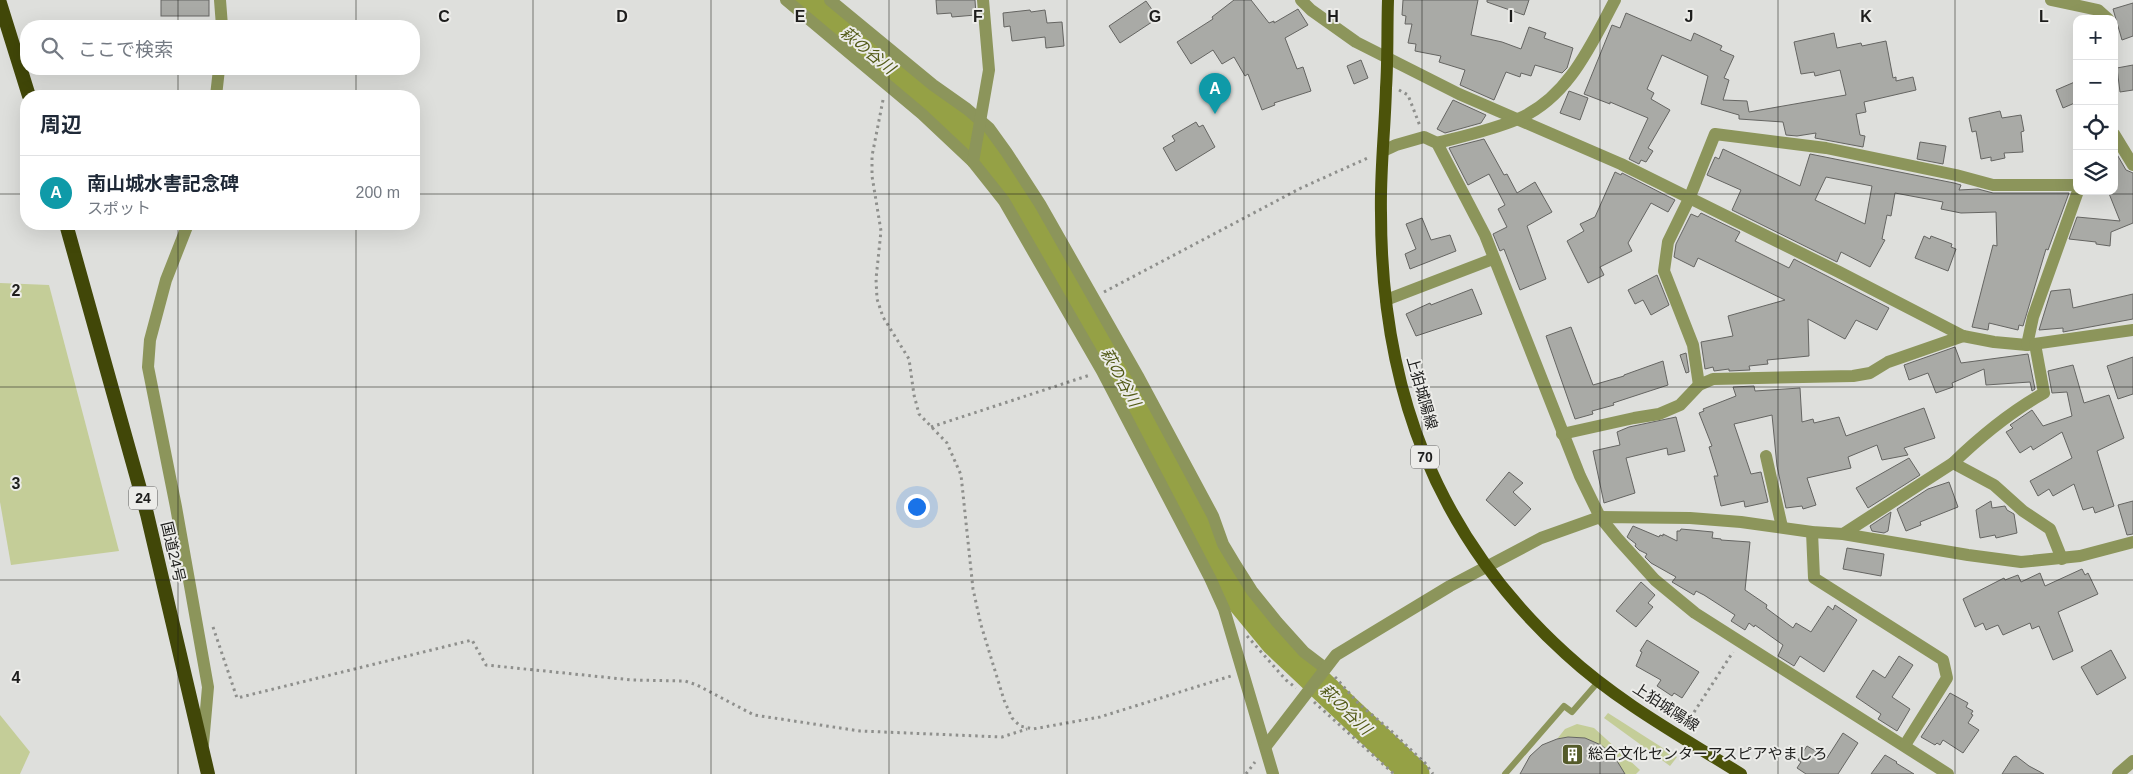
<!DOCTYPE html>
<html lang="ja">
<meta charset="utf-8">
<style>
body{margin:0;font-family:Arial,"Noto Sans JP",sans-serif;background:#f6f6f7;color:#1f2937}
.controls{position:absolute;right:15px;top:15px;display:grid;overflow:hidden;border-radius:10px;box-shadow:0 5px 20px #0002}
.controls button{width:45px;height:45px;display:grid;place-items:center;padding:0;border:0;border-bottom:1px solid #e0e1e3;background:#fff;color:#1f2937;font:25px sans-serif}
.you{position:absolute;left:916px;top:506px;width:18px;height:18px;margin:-12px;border:4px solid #fff;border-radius:50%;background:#1a73e8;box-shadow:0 0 0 8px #1a73e833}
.badge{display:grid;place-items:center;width:32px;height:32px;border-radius:50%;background:#0f766e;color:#fff;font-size:16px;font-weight:700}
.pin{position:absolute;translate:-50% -41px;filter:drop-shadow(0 1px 2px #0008)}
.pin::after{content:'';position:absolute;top:26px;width:18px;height:15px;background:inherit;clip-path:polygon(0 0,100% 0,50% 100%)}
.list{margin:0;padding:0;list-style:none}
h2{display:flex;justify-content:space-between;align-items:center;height:65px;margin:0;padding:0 20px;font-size:21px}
h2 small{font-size:16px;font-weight:400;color:#747a83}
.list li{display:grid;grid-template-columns:32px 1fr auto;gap:15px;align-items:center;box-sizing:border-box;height:75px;padding:0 20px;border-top:1px solid #e0e1e3}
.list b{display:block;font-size:19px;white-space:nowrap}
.list p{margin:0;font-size:16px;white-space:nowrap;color:#747a83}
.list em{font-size:16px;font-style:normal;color:#747a83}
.icon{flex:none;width:28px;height:28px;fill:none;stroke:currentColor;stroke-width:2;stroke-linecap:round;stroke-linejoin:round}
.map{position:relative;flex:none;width:2133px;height:774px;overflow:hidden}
.search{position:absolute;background:#fff;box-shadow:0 5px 20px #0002;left:20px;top:20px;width:400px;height:55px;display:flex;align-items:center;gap:12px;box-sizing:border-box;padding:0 18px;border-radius:20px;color:#747a83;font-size:19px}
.panel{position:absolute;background:#fff;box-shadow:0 5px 20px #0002;left:20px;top:90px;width:400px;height:140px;border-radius:20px}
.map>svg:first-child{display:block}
.green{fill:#c4cd98}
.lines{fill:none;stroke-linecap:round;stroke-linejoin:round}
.river{stroke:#95a145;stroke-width:29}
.building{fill:#a9aaa6;stroke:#656562;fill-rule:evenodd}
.path{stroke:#8e8f8c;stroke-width:3;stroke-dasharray:2.5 4;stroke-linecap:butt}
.service{stroke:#8c955b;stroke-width:6}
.minor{stroke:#8c955b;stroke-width:12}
.primary{stroke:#4c530a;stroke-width:12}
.trunk{stroke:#414708;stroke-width:14}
.grid{fill:none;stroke:#1d1d1c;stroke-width:1;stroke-opacity:0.55}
.labels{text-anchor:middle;stroke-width:4;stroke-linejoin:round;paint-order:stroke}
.shield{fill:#ecece9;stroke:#5b5b5a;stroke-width:1}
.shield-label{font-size:14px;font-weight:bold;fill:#1d1d1c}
.street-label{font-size:15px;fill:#1d1d1c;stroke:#ecece9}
.poi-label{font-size:15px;fill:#1d1d1c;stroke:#ecece9;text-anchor:start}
.water-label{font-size:16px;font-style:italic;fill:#525a17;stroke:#ecece9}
.grid-label{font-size:16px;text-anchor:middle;font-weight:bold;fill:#1d1d1c;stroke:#ecece9;stroke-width:4;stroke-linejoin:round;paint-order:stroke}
</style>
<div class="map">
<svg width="2133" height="774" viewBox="0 0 2133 774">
<rect width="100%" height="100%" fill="#dedfdc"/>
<g class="green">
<path d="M0,283l49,2 70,266 -108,14 -11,-63z"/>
<path d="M1608,713l69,44 -7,9 -66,-48z"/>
<path d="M0,715l30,37 -10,22h-20z"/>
<path d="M1577,724l17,4 46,42 -4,4h-12c-13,-27 -37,-42 -67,-35l8,-10z"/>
</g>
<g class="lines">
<path class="river" d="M806,0l150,121 29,26 19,24 72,123 97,178 37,78 32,52 33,40 140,132"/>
</g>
<g class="building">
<rect x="161" y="0" width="48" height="16"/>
<path d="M936,0h39l1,15 -24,2 -1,-4 -14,1z"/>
<path d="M1234,0h17l18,23 5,-2v2l24,-14 10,16 -23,13 12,31 6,-2 8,24 -37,12 1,2 -13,5 -14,-36 -3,2 -11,-19 -12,7 -9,-14 -22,14 -14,-22 36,-23 -1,-2z"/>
<path d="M1403,0h75l-7,35 31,7 19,7 8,-22 17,6 -2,5 29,10 -6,20 -5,5 -27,-8 -4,11 -10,-3 -1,4 -14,-5 -12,28 -34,-15 5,-15 -26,-8 2,-6 -26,-5 1,-7 -8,-1 4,-19h-7l1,-8 -4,-1z"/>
<path d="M1487,0h42l-5,15 -37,-13z"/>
<path d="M1146,1l12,17 -38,25 -11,-17z"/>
<path d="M2133,3v33l-11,4 -9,-31z"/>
<path d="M1030,10l1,2 14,-2 2,13 15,-1 2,24 -18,2 -1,-11 -33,4 -2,-15 -6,1 -1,-14z"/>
<path d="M1626,13l65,28 3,-8 28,13 -2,4 14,6 -10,22 5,2 -6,20 24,1 2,11 97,-17 -6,-25 -25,6 -1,-4 -13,2 -7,-32 40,-9 3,15 24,-5 1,3 24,-5 7,37 3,-1v4l17,-4 3,13 -52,12 2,10 -10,2 4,21 5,1 -2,11 -48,-9 1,-5 -19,3 -11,-1 -3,-13 -44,-3v-4l-38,-11 7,-28 -46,-21 -15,34 7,4 -3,6 19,11 -22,38 5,3 -7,11 -5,-2 -2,4 -10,-5 19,-41 -38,-16v2l-26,-10 28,-69 8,3z"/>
<path d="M1361,60l7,18 -14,6 -7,-18z"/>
<path d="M2133,65v25l-13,2 -3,-24z"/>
<path d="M2077,81v21l-14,6 -7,-18z"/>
<path d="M1569,91l19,7 -8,22 -20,-7z"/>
<path d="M1453,100l33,15 -5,8 -36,10 -8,-4z"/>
<path d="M2000,111l2,7 19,-3 3,16 -3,1 2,20 -19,1 1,5 -14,3v-4l-10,2 -5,-28 -4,1 -3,-14z"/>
<path d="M1196,122l3,5 4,-2 12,22 -39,24 -13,-23 12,-7 -3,-5z"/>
<path d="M1484,139l20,36 3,-1 10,19 18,-11 17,30 -25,14 19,53 -26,11 -16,-41 -4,2 -7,-17 14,-7 -9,-18 7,-4 -16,-31 -21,11 -19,-37z"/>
<path d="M1920,142l26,4 -3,18 -26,-5z"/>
<path d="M1723,149l77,37 10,-32 144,29 7,2 -2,5 19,-1 15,4h76l-21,57 -2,-1 -23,77 -4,-1 -1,5 -29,-7 -1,7 -16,-3 21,-82 4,1 -1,-34 -35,1 -20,-4 2,-7 -48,-9 -4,23 -4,-1 -5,24 3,1 -15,27 -29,-15 -4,10 -105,-52 9,-20 -34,-15 8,-18 4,2zM1826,177l46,9 -7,38 -50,-24z"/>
<path d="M2115,151l11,19 7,3v50l-22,9 -1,14 -14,-2v-2l-27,-3 8,-22 43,4 -12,-30h6z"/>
<path d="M1615,172l6,3 1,-2 53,27 -7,12 -17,-9 -23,40 4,8 -32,16 4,8 -16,8 -21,-42 17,-10 -4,-7 15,-7z"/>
<path d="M1701,213l39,19 -5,9 54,27 5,-9 95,49 -12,22 -21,-10 -11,19 -37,-20 1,37 -42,4 1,4 -19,2 1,4 -21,1v-2l-15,2 -1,-4 -8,2 -4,-27 32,-6 -5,-20 57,-16 -87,-42 -4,9 -20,-10 2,-13 15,-30 7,3z"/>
<path d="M1422,218l9,22 19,-5 6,16 -46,18 -5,-15 11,-5 -10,-25z"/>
<path d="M1924,236l6,3 1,-3 21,8 -1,3 5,2 -8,22 -33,-13z"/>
<path d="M1657,275l12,30 -18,10 -8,-15 -8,4 -7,-14z"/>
<path d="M1472,289l10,25 -66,22 -10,-22 24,-11 1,2z"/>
<path d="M2070,289l3,19 60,-14v25l-70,13v-4l-24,2 12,-39z"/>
<path d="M1571,327l22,58 31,-9v-1l39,-14 5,24 -55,18 1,2 -22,6 1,3 -18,5 -29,-83z"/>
<path d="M1955,347l6,16 67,-9 7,35 -3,2 -2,-9 -44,3 -2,-16 -32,14 1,4 -17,6 -8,-20 -19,7 -5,-15z"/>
<path d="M1686,353l3,19 -3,1 -6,-18z"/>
<path d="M2133,357v37l-15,5 -11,-33z"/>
<path d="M2073,365l11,38 25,-8 15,43 -27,13 17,55 -19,7 -2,-6 -10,3 -9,-26 -21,12 -4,-7 -11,7 -8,-15 42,-23 -10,-26 -29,18 -2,-4 -11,7 -14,-21 7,-4 -3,-3 22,-15 11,16 29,-10 -5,-24 -15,1 -4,-22z"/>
<path d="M1754,386l1,5 45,-3 2,34 11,-3 1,4 25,-6 7,19 78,-28 11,30 -31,10 4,7 -26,5 -5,-15 -29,12 3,11 -44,10 9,27 -13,4 -1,-3 -16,2 -9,-42 -5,-51 -38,9 17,50 10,-2 7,30 -23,5 -1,-6 -23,5 -7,-30h4l-9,-29 3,-1 -13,-33 5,-2 -1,-2 33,-13 -3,-9z"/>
<path d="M1676,417l9,34 -17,4 -1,-7 -41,10 9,35 -31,10 -11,-52 27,-6 -3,-13 12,-5z"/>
<path d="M1909,458l11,17 -52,33 -12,-20z"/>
<path d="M1509,472l14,11 -10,9 18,17 -16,17 -29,-26z"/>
<path d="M1949,482l9,25 -38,15 1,3 -15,6 -9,-22 31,-20z"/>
<path d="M1991,501l1,7 13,-2 2,4 7,4 3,19 -21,5 -1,-3 -15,3 -4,-28z"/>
<path d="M2133,501v33l-6,1 -9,-30z"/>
<path d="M1891,512l-3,19 -4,2 -12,-2 -2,-5z"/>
<path d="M1633,526l26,11 1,-2 3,1v-2l14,7v-10h3l1,-2 32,3 -1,6 9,1v1l29,2 -5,48 22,15 -1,3 27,20 3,-5 15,9 17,-26 5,4 2,-5 22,15 -33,52 -24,-16 -6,10 -16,-10 5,-11 -28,-20 -1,2 -5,-4 -4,7 -14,-9 4,-6 -31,-20 -8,-4 -2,4 -22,-13 4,-5 -25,-14 -6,-6 2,-3 -8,-4 -4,-4 1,-2 -9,-7z"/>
<path d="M1847,548l37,6 -3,22 -38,-7z"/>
<path d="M2082,569l3,6 3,-2 10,21 -40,18 15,39 -20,9 -14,-34 -7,3 -2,-6 -27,12 -5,-10 -12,5 -3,-7 -8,4 -12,-28 41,-21 1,2 13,-5 3,7 19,-9 5,13z"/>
<path d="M1641,582l14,13 -7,8 5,4 -17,20 -20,-16z"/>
<path d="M1647,640l52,32 -17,26 -8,-5 -2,3 -15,-10 4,-6 -25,-14 6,-14 -2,-1z"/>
<path d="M2111,650l15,28 -29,17 -16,-28z"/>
<path d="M1899,656l14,9 -21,32 18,12 -13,22 -19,-12 3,-5 -25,-17 17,-27 12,8z"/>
<path d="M1950,693l18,10 -2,4 7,4 -2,3 2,1 -5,8 11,7 -16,23 -20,-13 -3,5 -3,-2 -2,2 -14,-8z"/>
<path d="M1843,733l15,10 -20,31h-32l-9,-6 4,-6 -3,-2 9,-14 20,12z"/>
<path d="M1568,737l17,1 16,7 13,11 11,18h-105l10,-18 12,-11 15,-6z"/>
<path d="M1885,755l12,7 -1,1 18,11h-43z"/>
<path d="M2016,756l13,10 15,8h-42l11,-17z"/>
</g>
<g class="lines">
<g class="path">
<path d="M1399,90l9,5 12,31"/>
<path d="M883,100l-11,56v20l9,55 -5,48 1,20 6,18 26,42 5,36 5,19 28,29 14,32 12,114 8,36 23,75 8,18 8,8 13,3 67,-12 131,-41"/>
<path d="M1104,292l197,-104 69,-31"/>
<path d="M931,427l159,-52"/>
<path d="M213,627l24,71 235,-58 14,25 146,15 53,1 12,4 57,30 106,16 142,6 25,-8"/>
<path d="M1247,636l39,44 10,8"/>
<path d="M1335,677l24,27 30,25 36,34 8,11"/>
<path d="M1314,702l80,72"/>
<path d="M1687,723l46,-71"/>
<path d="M1246,774l9,-12"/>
</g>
<path class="service" d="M1505,774l59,-68 8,6 27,-31"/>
<g class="minor">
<path d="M220,0l2,26"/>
<path d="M786,0l136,114 51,48"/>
<path d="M830,0l103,85 34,24 22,19 18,25 33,51 99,174 74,138 10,28 12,20 17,27 25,31 27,30 21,16"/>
<path d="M983,0l6,70 -16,92 31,39 98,170 108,207 14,31 49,165"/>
<path d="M1301,0l10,10 45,32 103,52 162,70 218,108 124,64 31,6 33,3 106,-15"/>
<path d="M2051,0l47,10 10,9"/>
<path d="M216,96l3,-27"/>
<path d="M2114,134l19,31"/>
<path d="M1437,143c27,-7 55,-13 81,-24 50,-21 73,-74 97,-119"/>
<path d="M1383,151l13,-6 28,-8 13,6 48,92 95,241 20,41 18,22 37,41 40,33 253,161"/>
<path d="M188,224l-22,56 -16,60 -2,27 28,140 32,180 -5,57"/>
<path d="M1386,300l107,-41"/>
<path d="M2027,345l6,-28 45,-126"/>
<path d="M1699,385l-6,-40 -29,-74 4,-29 21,-43 26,-65 111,14 130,27 37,10h84"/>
<path d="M1562,434l72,-16 25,-4 21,-9 19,-20 14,-6 140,-3 17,-3 18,-11 75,-26"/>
<path d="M1766,456l16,71"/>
<path d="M1953,463c28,-27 57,-51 91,-70l-9,-49"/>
<path d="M1812,532l2,46 129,82 4,18 -42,67"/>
<path d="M1843,534l110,-71 41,22 29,26 27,18 12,30"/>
<path d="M1266,746l70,-91 114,-69 91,-48 59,-21 90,1 51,4 71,10 31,2 125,21 53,7 59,-6 53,-14"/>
<path d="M2118,774l15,-13"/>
</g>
<path class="primary" d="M1388,0c-1,29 0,59 -2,88 -1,41 -6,83 -5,125 0,175 54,322 185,441 52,48 116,83 175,120"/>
<g class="trunk">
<path d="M0,3l29,93"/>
<path d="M66,224l81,290 61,260"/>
</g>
</g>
<path class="grid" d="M178,0v26M356,0v26M533,0v774M711,0v774M889,0v774M1067,0v774M1244,0v774M1422,0v774M1600,0v774M1778,0v774M1955,0v774M178,69v27M356,69v27M0,194h26M414,194h1719M178,224v550M356,224v550M0,387h2133M0,580h2133"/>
<defs>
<symbol id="building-square" viewBox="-11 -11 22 22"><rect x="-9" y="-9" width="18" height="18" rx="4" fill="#545b2a" stroke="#ecece9"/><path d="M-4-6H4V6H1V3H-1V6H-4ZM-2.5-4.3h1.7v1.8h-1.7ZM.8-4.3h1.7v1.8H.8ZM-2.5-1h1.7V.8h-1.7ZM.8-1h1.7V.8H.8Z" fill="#fff"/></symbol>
</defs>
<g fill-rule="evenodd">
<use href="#building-square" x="1560" y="742" width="25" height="25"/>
</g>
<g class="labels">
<g class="shield">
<rect x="1411" y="445.5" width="28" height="23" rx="4"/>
<rect x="129" y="486.5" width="28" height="23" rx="4"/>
</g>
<g class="shield-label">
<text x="1425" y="462">70</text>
<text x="143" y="503">24</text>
</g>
<g class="street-label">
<text transform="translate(1422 393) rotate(74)" y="5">上狛城陽線</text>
<text transform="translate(173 552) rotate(77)" y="5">国道24号</text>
<text transform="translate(1666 707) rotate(33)" y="5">上狛城陽線</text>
</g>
<g class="poi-label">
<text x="1588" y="759">総合文化センターアスピアやましろ</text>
</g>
<g class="water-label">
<text transform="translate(868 50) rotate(39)" y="6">萩の谷川</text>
<text transform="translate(1121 377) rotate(61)" y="6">萩の谷川</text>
<text transform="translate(1346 709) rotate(44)" y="6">萩の谷川</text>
</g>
</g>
<g class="grid-label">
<text x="444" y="22">C</text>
<text x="622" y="22">D</text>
<text x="800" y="22">E</text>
<text x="978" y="22">F</text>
<text x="1155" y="22">G</text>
<text x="1333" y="22">H</text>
<text x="1511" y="22">I</text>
<text x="1689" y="22">J</text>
<text x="1866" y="22">K</text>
<text x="2044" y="22">L</text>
<text x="16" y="296">2</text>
<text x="16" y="489">3</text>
<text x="16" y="683">4</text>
</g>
</svg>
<div class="controls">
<button>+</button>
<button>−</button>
<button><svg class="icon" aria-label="locate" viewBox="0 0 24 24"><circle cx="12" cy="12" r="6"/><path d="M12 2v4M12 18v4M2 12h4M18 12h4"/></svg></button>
<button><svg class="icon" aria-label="layers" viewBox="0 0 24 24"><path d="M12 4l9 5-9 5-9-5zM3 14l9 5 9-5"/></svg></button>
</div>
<div class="you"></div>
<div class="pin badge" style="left:1215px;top:114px;background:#0f9aa8">A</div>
<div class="search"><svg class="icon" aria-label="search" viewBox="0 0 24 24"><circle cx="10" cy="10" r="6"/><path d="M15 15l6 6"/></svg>ここで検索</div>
<section class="panel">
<h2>周辺<small></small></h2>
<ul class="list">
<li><span class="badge" style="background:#0f9aa8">A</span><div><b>南山城水害記念碑</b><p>スポット</p></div><em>200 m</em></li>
</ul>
</section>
</div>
